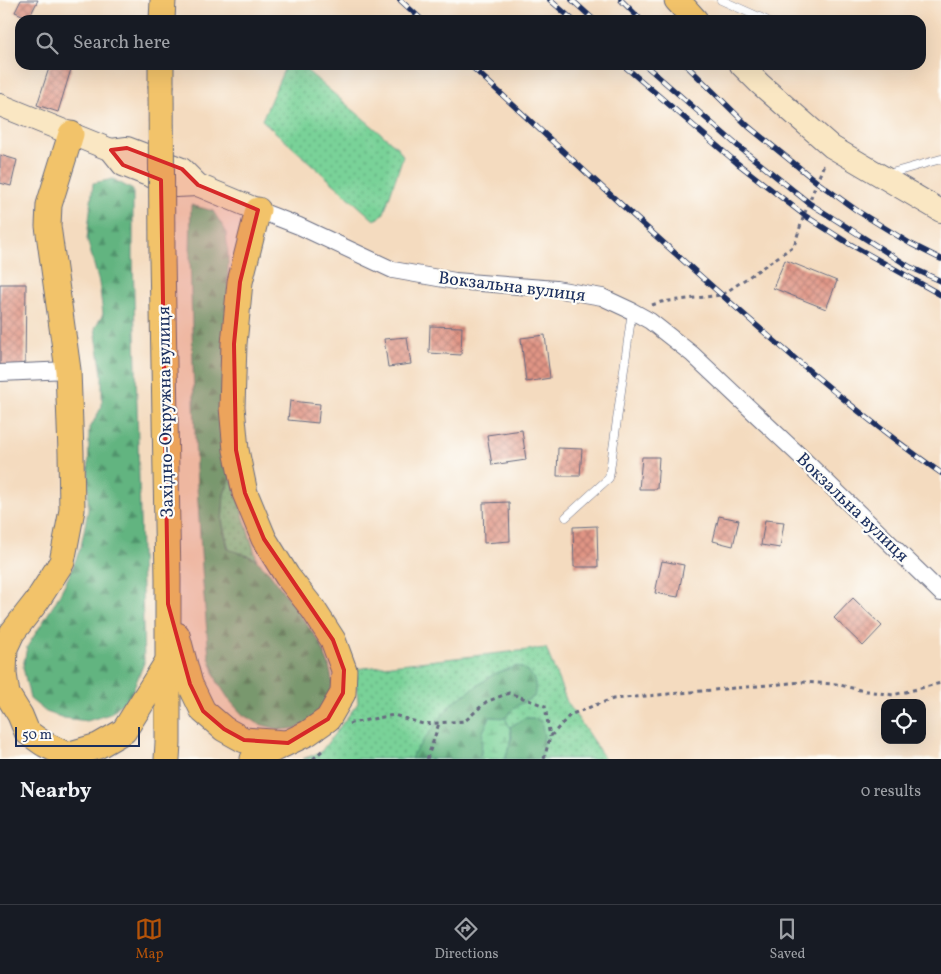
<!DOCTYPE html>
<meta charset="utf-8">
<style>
body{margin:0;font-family:Vollkorn,serif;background:#242831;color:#f1f3f6}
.controls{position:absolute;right:15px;bottom:15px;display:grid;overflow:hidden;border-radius:10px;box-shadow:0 5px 20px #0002}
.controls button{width:45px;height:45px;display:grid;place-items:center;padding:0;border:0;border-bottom:1px solid #363941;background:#171b24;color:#f1f3f6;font:25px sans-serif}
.scale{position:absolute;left:15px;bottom:12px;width:125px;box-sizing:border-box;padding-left:5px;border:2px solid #1b2f5e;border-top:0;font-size:14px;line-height:18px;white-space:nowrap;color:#1b2f5e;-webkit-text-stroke:4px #fdfcf7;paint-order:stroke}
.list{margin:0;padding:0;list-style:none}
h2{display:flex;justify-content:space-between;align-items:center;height:65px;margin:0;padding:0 20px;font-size:21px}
h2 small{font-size:16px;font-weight:400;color:#9ea1a6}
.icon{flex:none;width:28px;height:28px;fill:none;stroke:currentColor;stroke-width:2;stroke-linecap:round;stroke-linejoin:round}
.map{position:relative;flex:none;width:941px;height:759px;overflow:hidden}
.search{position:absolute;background:#171b24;box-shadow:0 5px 20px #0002;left:15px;right:15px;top:15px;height:55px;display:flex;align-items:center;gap:12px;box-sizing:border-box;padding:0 18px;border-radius:15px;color:#9ea1a6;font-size:19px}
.sheet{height:145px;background:#171b24}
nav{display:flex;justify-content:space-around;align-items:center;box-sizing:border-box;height:70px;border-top:1px solid #363941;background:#171b24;font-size:14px;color:#9ea1a6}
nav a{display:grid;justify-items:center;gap:2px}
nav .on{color:#b45309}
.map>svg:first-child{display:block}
.green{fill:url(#green-dots);stroke:#4a807b}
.forest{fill:url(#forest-firs);stroke:#3e726f}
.wetland{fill:url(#wetland-marsh);stroke:#4a807b}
.building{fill:url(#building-cross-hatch)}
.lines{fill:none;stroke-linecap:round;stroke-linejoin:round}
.lane-casing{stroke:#676b80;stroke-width:9}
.street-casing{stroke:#676b80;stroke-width:18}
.secondary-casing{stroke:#676b80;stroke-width:24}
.primary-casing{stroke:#676b80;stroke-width:27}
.path{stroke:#676b80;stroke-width:3;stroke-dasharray:4 4;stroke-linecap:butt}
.lane{stroke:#fff;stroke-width:8}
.street{stroke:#fff;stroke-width:16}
.secondary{stroke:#fae7c3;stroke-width:22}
.primary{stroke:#f2c36a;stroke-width:25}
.rail-casing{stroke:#1b2f5e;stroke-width:5.5}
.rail{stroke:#fdfcf7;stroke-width:4;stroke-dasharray:11;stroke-linecap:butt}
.primary-bridge-casing{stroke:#676b80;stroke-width:27;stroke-linecap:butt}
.primary-bridge{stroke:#f2c36a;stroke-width:25}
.marked{fill:#d62828;fill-opacity:0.2;stroke:#d62828;stroke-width:4;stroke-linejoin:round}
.labels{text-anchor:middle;stroke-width:4.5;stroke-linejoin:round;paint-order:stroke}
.street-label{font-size:18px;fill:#1b2f5e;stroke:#fdfcf7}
</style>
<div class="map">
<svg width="941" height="759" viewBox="0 0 941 759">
<defs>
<pattern id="green-dots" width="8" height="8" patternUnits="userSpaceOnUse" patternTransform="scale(1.25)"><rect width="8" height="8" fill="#79d298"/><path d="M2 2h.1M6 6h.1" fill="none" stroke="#62ab7f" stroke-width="1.8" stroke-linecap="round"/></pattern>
<pattern id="forest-firs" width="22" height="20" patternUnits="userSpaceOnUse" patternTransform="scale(1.25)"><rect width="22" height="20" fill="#62b480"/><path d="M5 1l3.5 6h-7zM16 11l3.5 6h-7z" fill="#50936c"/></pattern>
<pattern id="wetland-marsh" width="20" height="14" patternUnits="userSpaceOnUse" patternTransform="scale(1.25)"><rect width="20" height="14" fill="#79d298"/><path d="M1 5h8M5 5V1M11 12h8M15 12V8" fill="none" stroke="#62ab7f"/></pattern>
<pattern id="building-cross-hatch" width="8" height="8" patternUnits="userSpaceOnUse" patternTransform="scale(1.25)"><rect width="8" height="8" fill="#e19585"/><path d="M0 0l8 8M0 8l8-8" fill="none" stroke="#b67a70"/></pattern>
</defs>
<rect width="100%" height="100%" fill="#fdfcf7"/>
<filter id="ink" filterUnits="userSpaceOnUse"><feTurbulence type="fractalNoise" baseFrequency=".02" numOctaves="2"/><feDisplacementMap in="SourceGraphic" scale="10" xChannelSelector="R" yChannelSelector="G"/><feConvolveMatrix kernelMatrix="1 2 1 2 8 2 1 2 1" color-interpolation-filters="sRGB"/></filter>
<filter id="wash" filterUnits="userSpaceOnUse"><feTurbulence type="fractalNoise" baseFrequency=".0096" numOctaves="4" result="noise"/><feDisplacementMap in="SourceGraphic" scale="20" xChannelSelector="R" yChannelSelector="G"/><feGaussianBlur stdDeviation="1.12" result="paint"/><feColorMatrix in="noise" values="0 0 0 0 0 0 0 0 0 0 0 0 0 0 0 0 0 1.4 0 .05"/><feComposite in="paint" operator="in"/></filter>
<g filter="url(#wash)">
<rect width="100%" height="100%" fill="#f4dbbf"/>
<g class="green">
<path d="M286,65h14l98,83 5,8 -19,57 -5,5 -5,2 -112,-100z"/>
<path d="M231,476l26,84 -3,-2 -25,-8 -7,-29 2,-27z"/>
<path d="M546,648l21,54 38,57h-303l18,-6 38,-50 -3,-34z"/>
</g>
<g class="forest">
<path d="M113,179l20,11v67l11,406 -13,32 -21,19 -23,7 -23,-3 -18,-6 -16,-13 -7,-32 4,-20 28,-44 13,-25 13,-31 7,-37 1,-80 13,-24v-32l-7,-46 8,-14 -4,-31 -12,-44 6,-56z"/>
<path d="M191,205l22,6 13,20 2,22v34l3,189 -7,18 -2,27 6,28 26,9 15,14 50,69 10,24 4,20 -14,32 -21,11 -17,2 -22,-6 -16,-9 -13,-14 -13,-20 -8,-24 -6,-73 -7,-115 -6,-212z"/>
<path d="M517,666c16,5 21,16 17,31l-18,9 -11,12 -15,-1 -7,15 -2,21 -3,6h-67l2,-5 38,-50 43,-30z"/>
<path d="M524,718h9l8,3 3,15 -3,23h-36l7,-22 -2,-10z"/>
</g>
<path class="wetland" d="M490,717l15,1c10,16 5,24 0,41h-27l3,-6 2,-21z"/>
<g id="blocks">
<g class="building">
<path d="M21,0h17l-9,18 -14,-6z"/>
<path d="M50,65h19l3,1 -14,46 -21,-7z"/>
<path d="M0,155l17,5 -6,26 -11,-3z"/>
<path d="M785,260l52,21 -11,28 -53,-21z"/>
<path d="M0,284h26l-1,86h-25z"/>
<path d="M430,326l32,1 -1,28 -32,-2z"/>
<path d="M545,335l5,43 -24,4 -5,-44z"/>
<path d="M407,337l4,27 -23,3 -4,-28z"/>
<path d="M290,401l30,3 -2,19 -30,-3z"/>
<path d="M522,430l4,30 -34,5 -5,-30z"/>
<path d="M558,448l24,1 -2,27h-23z"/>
<path d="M642,457h17l-2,32h-18z"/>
<path d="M509,502l1,39 -26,2 -1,-40z"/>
<path d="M719,516l20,4 -6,26 -20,-5z"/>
<path d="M765,520l19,2 -4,26 -19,-3z"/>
<path d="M597,526l1,41h-24l-1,-40z"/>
<path d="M662,561l22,4 -6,32 -23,-4z"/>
<path d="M853,598l29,28 -19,20 -29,-28z"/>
</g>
</g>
</g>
<g filter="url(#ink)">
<use href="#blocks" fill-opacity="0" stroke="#676b80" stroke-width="1"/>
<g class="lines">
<defs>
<g id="lane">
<path d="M721,0l45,20"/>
<path d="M888,174l53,-15"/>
<path d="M566,517l43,-39 23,-167"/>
</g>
<g id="street">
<path d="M258,210l41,16 94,44 62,11 101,8 46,8 30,14 18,10 42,33 106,100 143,139"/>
<path d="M0,373l68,-3"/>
</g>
<g id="secondary">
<path d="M741,65l19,19 72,63 109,64"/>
<path d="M0,105l111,45 12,15 53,21 22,-1"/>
<path d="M111,150l16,-2 55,21 16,16 60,25"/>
</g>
<g id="primary">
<path d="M677,0l18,20"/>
<path d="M162,20l1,-20"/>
<path d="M161,85v-20"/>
<path d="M71,134l-22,71 -1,21 20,144 3,83 1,57 -10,52 -25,39 -25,32 -7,15 -1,26 3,20 13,21 7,17 17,12 23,11 13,4"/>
<path d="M162,257l6,321v165l-1,16"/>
<path d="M177,635l13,49 13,27 21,18 20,11 41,3"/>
<path d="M67,755l31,-9 26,-15 44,-70"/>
<path d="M253,759l55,-26 20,-14 15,-26 1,-23 -11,-30 -20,-31 -26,-33 -23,-37 -19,-46 -9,-43 -4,-43 2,-63 6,-62 18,-72"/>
</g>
</defs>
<use href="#lane" class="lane-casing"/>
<use href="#street" class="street-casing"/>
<use href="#secondary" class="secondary-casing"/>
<use href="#primary" class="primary-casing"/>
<g class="path">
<path d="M652,305l9,-3 61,-7 72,-49 10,-31 20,-51"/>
<path d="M349,724l2,-1 43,-8 29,9 42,-3 21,-19 23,-9 36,13 5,31"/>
<path d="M313,759l10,-9"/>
<path d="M427,759l7,-20 5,-16"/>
<path d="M544,759l6,-22 20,-22 25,-10 18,-6 189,-17 34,2 24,6 33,5 48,-12"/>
</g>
<use href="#lane" class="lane"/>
<use href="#street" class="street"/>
<use href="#secondary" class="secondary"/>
<use href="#primary" class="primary"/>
<defs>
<g id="rail">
<path d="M400,0l22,20"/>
<path d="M550,0l23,20"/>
<path d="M572,0l22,20"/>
<path d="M621,0l20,20"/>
<path d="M470,65c97,90 194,180 294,267 57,49 115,98 177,141"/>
<path d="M623,65l114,98 67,52 44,28 93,52"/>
<path d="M645,65l94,82 70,56 101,64 31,14"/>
<path d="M686,65l63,62 68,55 42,30 52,32 30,15"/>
</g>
</defs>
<use href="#rail" class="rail-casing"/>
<use href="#rail" class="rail"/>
<defs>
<path id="primary-bridge" d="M161,85l1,172"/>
</defs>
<use href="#primary-bridge" class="primary-bridge-casing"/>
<use href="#primary-bridge" class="primary-bridge"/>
</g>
</g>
<path class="marked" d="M127,148l55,21 16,16 60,25 -18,72 -6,62 2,106 9,43 19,46 69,101 11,30 -1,23 -15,26 -40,24 -44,-3 -20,-11 -21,-18 -13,-27 -22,-80 -7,-424 -38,-15 -12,-15z"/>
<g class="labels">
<g class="street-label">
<text transform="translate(512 286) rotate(7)" y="6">Вокзальна вулиця</text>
<text transform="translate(165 412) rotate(-91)" y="6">Західно-Окружна вулиця</text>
<text transform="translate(853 507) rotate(44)" y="6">Вокзальна вулиця</text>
</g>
</g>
</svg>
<div class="controls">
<button><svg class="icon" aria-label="locate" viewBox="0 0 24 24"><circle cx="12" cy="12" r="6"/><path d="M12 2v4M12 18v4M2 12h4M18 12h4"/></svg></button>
</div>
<div class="scale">50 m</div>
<div class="search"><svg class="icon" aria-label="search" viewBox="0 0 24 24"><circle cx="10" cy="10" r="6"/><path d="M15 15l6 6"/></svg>Search here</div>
</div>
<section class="sheet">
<h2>Nearby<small>0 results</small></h2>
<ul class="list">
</ul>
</section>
<nav>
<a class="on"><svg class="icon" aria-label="map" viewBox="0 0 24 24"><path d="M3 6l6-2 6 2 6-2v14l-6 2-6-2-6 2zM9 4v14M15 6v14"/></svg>Map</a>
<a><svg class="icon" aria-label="directions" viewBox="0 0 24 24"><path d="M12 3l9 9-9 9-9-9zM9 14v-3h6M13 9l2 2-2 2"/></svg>Directions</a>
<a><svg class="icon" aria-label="saved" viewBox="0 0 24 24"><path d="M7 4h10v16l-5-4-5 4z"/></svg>Saved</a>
</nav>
